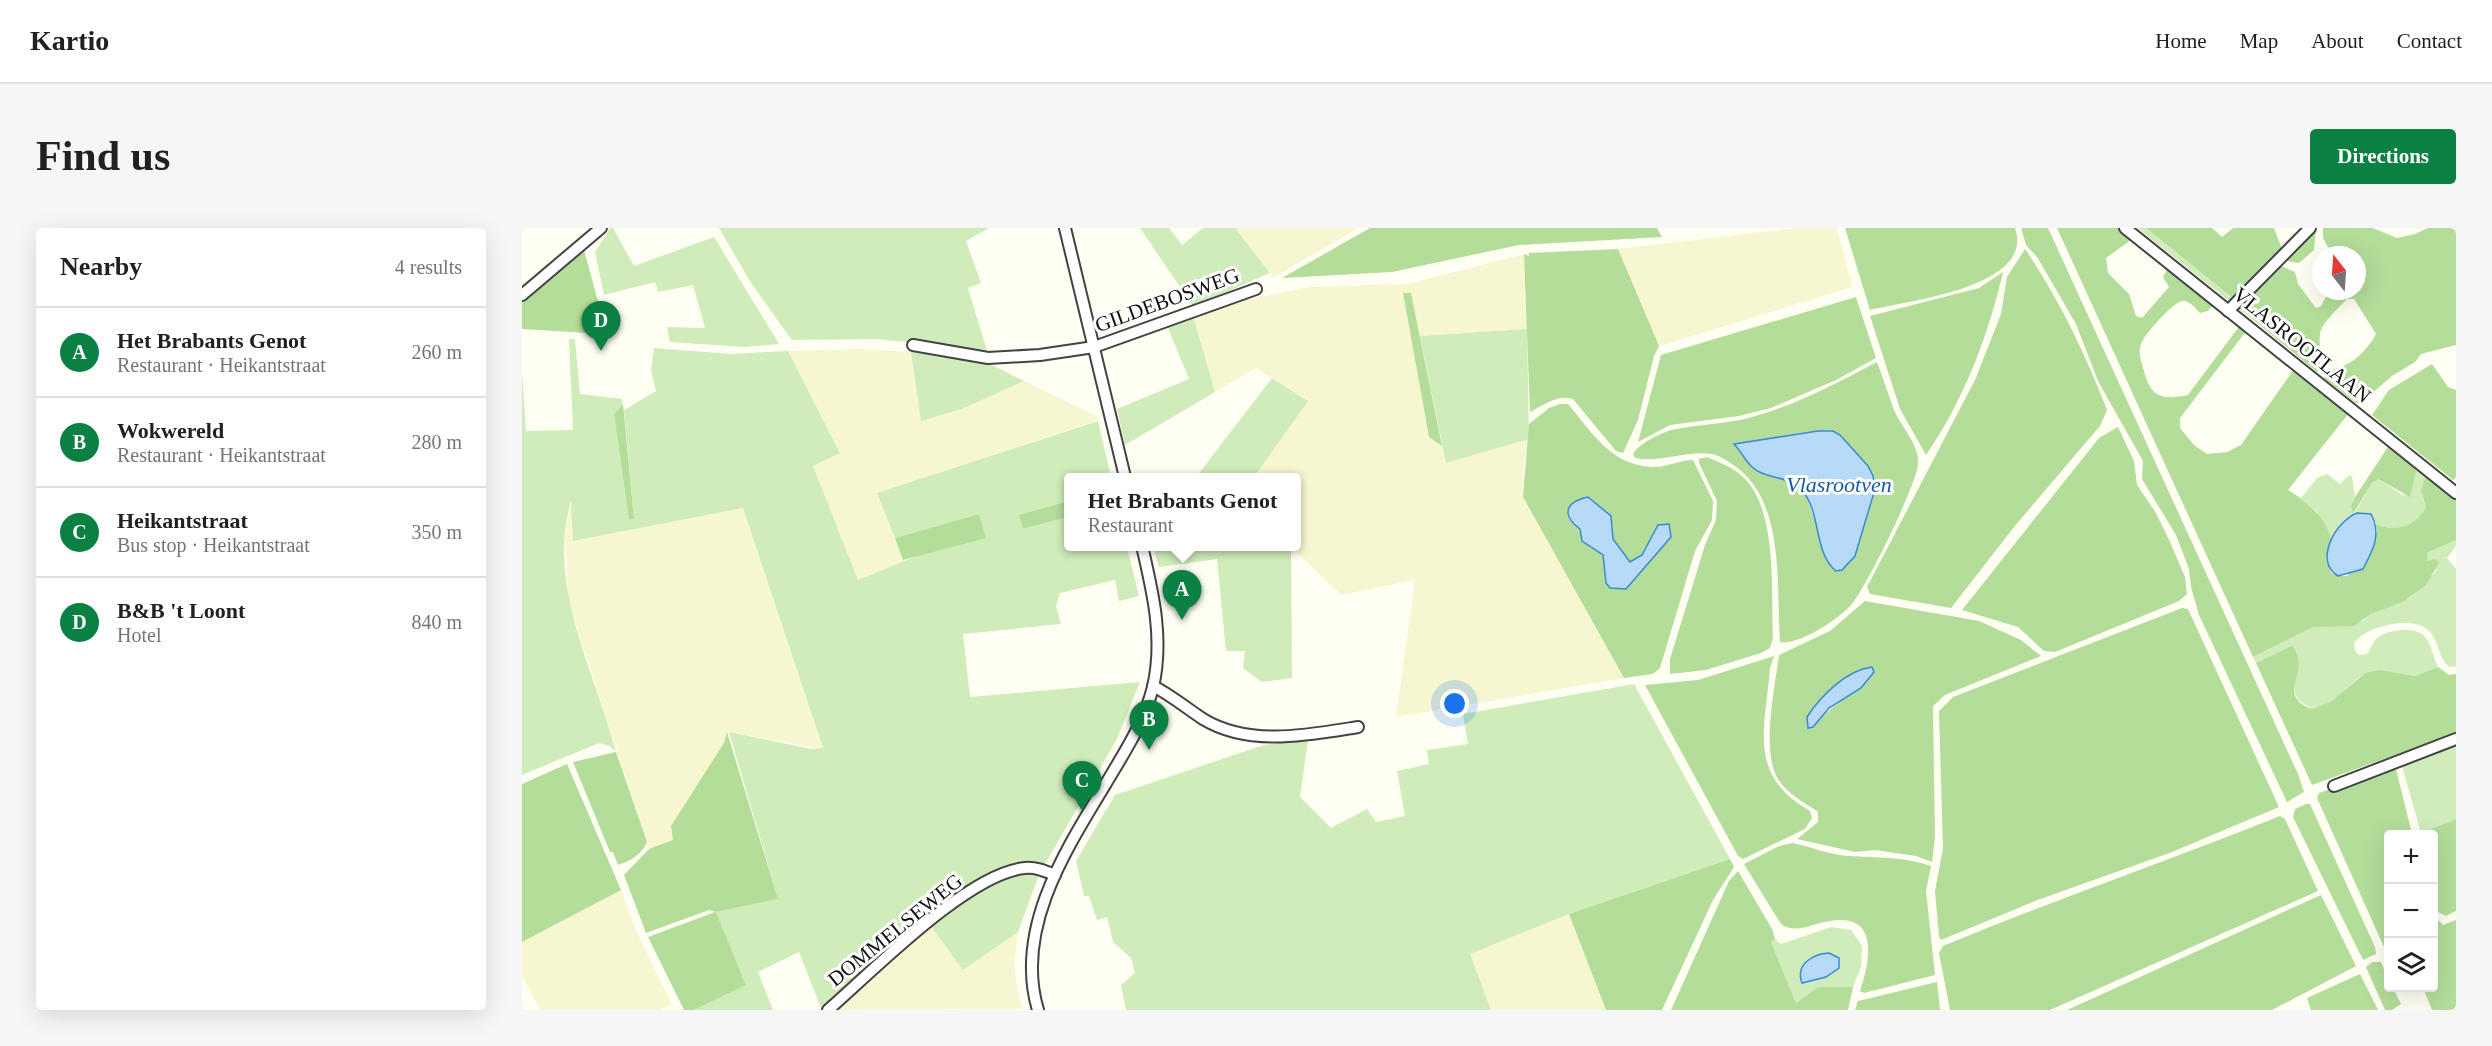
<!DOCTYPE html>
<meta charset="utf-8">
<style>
body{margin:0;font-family:"Times New Roman",serif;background:#f6f6f6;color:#202124}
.controls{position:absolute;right:18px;bottom:18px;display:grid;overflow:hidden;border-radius:6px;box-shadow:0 6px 24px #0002}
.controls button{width:54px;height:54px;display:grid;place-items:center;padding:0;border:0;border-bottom:2px solid #e0e0e0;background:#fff;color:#202124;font:30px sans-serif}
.compass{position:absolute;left:1790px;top:18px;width:54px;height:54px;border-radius:50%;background:#fff;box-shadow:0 6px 24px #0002;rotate:343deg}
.you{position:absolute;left:933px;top:476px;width:21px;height:21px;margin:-15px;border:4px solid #fff;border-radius:50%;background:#1a73e8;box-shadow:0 0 0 9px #1a73e833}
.badge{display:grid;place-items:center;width:39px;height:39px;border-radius:50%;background:#0b8043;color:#fff;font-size:20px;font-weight:700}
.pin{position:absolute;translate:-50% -50px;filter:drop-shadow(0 2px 3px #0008)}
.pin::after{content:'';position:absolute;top:32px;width:21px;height:18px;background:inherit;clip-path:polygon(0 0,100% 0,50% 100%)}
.popup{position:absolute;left:542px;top:245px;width:237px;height:78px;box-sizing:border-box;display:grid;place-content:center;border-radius:6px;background:#fff;filter:drop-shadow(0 2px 4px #0005);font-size:20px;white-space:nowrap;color:#757577}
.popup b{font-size:22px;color:#202124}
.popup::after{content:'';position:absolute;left:50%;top:100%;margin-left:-12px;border:12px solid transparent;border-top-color:#fff}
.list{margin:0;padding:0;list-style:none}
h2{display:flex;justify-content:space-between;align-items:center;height:78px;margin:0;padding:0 24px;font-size:26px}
h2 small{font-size:20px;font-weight:400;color:#757577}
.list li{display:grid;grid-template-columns:39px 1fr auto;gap:18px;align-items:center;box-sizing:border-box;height:90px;padding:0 24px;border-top:2px solid #e0e0e0}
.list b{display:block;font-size:22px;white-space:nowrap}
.list p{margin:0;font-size:20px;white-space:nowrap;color:#757577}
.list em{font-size:20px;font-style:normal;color:#757577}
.icon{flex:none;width:33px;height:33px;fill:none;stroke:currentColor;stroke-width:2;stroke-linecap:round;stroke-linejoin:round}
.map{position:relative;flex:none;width:1934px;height:782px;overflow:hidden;border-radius:6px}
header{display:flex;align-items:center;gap:36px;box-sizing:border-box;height:84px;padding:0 30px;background:#fff;border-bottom:2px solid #e0e0e0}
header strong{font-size:28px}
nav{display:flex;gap:33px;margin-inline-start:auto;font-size:21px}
.intro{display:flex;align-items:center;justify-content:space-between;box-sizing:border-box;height:144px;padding:0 36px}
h1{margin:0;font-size:42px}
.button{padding:15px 27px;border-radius:6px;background:#0b8043;color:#fff;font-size:21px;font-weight:700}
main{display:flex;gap:36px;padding:0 36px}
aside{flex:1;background:#fff;border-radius:6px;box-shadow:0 6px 24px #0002}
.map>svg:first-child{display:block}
.farmland{fill:#f6f6d1}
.green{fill:#d0ecba}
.forest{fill:#b3dd99;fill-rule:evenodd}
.water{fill:#b6daf8;stroke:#3a8ad2;stroke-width:1.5}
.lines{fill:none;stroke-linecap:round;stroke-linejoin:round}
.minor-casing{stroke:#434343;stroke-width:14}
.minor{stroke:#fff;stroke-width:10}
.labels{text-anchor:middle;stroke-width:6;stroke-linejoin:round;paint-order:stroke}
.street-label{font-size:21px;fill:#101010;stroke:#fff}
.water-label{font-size:22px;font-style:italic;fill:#145ca7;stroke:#fff}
</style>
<header>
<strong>Kartio</strong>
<nav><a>Home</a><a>Map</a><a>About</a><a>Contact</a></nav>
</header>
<div class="intro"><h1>Find us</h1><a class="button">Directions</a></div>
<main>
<aside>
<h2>Nearby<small>4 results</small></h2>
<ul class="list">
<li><span class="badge">A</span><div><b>Het Brabants Genot</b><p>Restaurant · Heikantstraat</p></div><em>260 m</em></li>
<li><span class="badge">B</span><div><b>Wokwereld</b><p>Restaurant · Heikantstraat</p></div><em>280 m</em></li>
<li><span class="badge">C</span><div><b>Heikantstraat</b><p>Bus stop · Heikantstraat</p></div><em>350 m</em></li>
<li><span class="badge">D</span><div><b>B&amp;B 't Loont</b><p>Hotel</p></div><em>840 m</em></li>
</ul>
</aside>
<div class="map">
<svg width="1934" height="782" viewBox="0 0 1934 782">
<rect width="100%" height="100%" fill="#fffef3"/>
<g class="farmland">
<path d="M713,0h123l-84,49z"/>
<path d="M1274,0h41l15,59 -193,59 -41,-97z"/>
<path d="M1002,26l3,75 -107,7 -9,-43 -8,1 26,143 13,9 4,17 83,-24 -4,14 -2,45 101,180 -228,39 19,-137 -74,15 -49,-48 4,-1v-69h-42l54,-77 -52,-32 -41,24 -21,-73 55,-20 61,-12 98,-3z"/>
<path d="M338,121l51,3 4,31 50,24 59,-26 72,35 2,4 -221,73 26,67 14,-4 -59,24 -45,-114 27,-14 -52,-101z"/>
<path d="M50,269l2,44 169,-33 80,241 -95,-17 -4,11 -53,85 2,12 -24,9 -80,-246 -4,-66z"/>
<path d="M99,662l13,36 38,79 -12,5h-120l-18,-35v-33z"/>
<path d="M1047,686l37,96h-115l-21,-56z"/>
<path d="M409,698l32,43 55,-37 -4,33 4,29 5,15 -190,1z"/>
</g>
<g class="green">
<path d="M88,0h3l21,38 80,-29 65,107 -35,3 -74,-5 -3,-15 38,1 -12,-43 -35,7 -3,-10 -51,13 -9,-43z"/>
<path d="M197,0h270l-23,13 15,42 -13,5 19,63 -110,-12 -85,1 -41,-57z"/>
<path d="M618,0h29l13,17 21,-17h32l35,45 -51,22 1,4 -25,10z"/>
<path d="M1615,0h9l88,71 -6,1z"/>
<path d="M672,91l21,73 -90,53 -8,-36 72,-30 -21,-51z"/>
<path d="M1005,101l2,110 -83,24 -26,-127z"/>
<path d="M47,111h6l5,55 42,5 1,5 -9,10 15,106 5,-1 -10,-109 32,-19 -5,-21 3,-22 77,6 57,-3 52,102 -27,13 45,114 59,-24 62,-42 -84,24 -18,-45 221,-72 13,56h-43v24l-49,14 4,14 45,-12v29l59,1 12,49 -20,5 -4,-21 -55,13 -4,13 5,18 -98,10 7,63 170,-15 -23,57 -72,125 -19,-1 -86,45 -119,100 -22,-56 -41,20 15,38h-79l52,-25 -30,-73 62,-13 -49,-167 82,17 12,-1 -80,-240 -170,33 -2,-40c-25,85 24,170 45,251l-6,-6 -11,-3 -77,32v-402l4,58 47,-1z"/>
<path d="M389,124l69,7 44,22 -60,27 -43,13z"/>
<path d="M750,150l36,23 -54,76h-58z"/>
<path d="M1895,238l10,7 -5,22 4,12c-10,19 -30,26 -50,17l-5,-10 -16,-1 17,-30 6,-4 26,17z"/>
<path d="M1805,246l13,10 8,-8h4l3,21 -4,9 2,8c-10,4 -18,15 -21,26l-16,-29 -15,-13 16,-20z"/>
<path d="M1934,312v6l-9,12 9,11v97l-6,1c-12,-8 -10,-24 -20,-35 -15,-18 -64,-6 -76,11l1,8 4,4 8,-1c4,-5 5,-12 10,-16 13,-9 42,-14 51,3 4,8 6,18 10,26l-23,9 -35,-6 -21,8 -29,24 -18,7 -14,-9 -3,-8 -2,-47 -37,18 -3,-6 60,-30 50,-6 8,-7 32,-12 13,-9 21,-23 -10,-9v-8z"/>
<path d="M631,319h138l1,131 -30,4 -19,-14 2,-17h-19l-9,-92 -58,8z"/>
<path d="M1112,456l96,175 -161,55 -99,40 21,56h-365l-5,-25 14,-12 -4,-15 -18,-16 -6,-25 -10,3 -8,-24h-5l-8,-35 39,-66 149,-50 44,-6 -8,58 31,31 36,-19 9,13 29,-6 -8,-45 32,-7 -2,-14 41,-6 -5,-30z"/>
<path d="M1934,513v78l-35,14 -20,-70z"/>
<path d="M502,646l15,1 -21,57 -55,38 -32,-44c29,-24 55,-44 93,-52z"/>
<path d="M1309,699l20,3 11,16 -1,21 -8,20h-35l-22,16 -25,-61 4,-3 6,5z"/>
</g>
<g class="forest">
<path d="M848,0h287l5,9 -143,8 -127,27 -110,6z"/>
<path d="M1323,0h170c21,59 -108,73 -145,82z"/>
<path d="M1499,0h27l250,546 6,18 -17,10 -88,-187 -8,-28 -2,-18 -13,-34 -34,-56 1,-18 -45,-80 -22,-57 -39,-67 -11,-12z"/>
<path d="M1535,0h62l13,11 -26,19 2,15 21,21 7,22 6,2 27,-31 -6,-10 5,-9 46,36 -6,7 -8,2c-4,-5 -11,-13 -18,-12 -10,2 -38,34 -41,43 -3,10 0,18 3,27 7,27 18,29 44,24l53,-71 6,6 -67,88v10l14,17 13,9 20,-2 14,-7 53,-76 55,44 -61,77c18,11 37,26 43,48 4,15 -15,40 16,38l30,-44 -1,-8c20,9 40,2 50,-17l-5,-17 6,-17 29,23v44l-29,13v8l8,-2 4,4 -13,22 -23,17 -32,12 -17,12 -41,1 -60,30z"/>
<path d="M1624,0h66l10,9 11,-9h41l8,21 -48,50z"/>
<path d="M1794,0l-2,22 -15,13 -13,-2z"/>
<path d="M1801,0h50l24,10 18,-4 13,-6h28v117l-35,9 -6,8 -23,14 -30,26 -6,1 -32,-25c8,-11 14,-9 25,-15 10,-5 22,-19 27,-29l-22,-35h-7c-8,9 -25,23 -27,35 -2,13 4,25 -3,38l-78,-64 42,-42 14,6 3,12 18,24 5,-2 8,-15h28v-36h-15l-4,-6 -10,-2 -5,-9z"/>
<path d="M1096,21l41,97 -5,10 -16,64 -15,33 -7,-2 -43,-52c-16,-5 -29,6 -43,13l-6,-158 5,2v-3z"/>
<path d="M1503,21c34,50 60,104 82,161l-7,16 -86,101 -63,81 -81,-14 -3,-7 108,-207 26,-66 6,-37z"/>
<path d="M62,22l22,81 -2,3 -82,-5v-31z"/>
<path d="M1481,44c-15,64 -39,128 -77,183l-26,-46 -30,-93 109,-28z"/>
<path d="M881,65h8l31,153 -13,-9z"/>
<path d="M1334,69l20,61 -40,22 -65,28 -32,8 -69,9 -32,17 23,-87z"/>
<path d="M1355,134c6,16 11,32 17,48 7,17 26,35 24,54 -1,20 -52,124 -67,141 -12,14 -53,41 -71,37 -4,-58 6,-143 -48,-178 -6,-4 -13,-9 -20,-10 -26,-4 -51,9 -77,4l-2,-4c6,-11 31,-23 43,-25 21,-4 43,-5 64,-9 49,-11 93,-35 137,-58zM1296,203h15l26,110 -4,15 -24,11 -25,-72 -14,-14 -31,-8 -11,-7 -15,-22z"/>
<path d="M1910,136l16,23 8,3v87l-3,3 -81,-65 17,-25z"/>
<path d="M101,176l11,115 -5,1 -15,-106z"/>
<path d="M1038,176h8c24,28 42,61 84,63 14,1 27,-7 41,-7l20,41 -1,19 -17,31 -35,117 -7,6 -29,4 -101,-181 6,-73 20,-16zM1050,279l40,15 1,17 17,23 12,-7 16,-30 13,12 -45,52 -20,-6c-2,-16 2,-33 -17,-36l-9,-18 -10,-8 -3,-10z"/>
<path d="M1596,199l16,34 3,24 19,28 14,29 15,35 2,17 -8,7 -124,51 -11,-1 -26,-24 -56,-17 137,-172z"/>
<path d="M1868,216l27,22 -7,31 -32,-18 -6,4 -19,31 -2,-8 4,-9z"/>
<path d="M1185,229c12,5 27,11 36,20 35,32 28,117 30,161l-3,10 -9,5 -55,17 -36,4v-15l35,-114 11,-25 1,-19 -18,-38v-4z"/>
<path d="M546,273v16l-45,12 -4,-14z"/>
<path d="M457,286l7,24 -83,22 -8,-22z"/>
<path d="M1343,373l114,20 42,19 20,16 -96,39 -12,11 2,131 -3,25 -16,-6 -41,-6 -20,2 -58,-13 21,-17v-10c-14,-10 -30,-17 -40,-33 -17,-27 -3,-92 1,-124l51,-24zM1343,440l9,4 -5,7 -61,48 -1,-10c14,-22 35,-38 58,-49z"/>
<path d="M1660,380l6,1 91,198 -107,45 -137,49 -94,39 -2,-3 -4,-46 8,-43 -4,-137 14,-14z"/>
<path d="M1771,417c2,6 6,12 6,19 -2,19 -15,35 13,45l18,-7 36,-29 14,-3 35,6 23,-9 11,8 7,-1v59l-144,52 -56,-122z"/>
<path d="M1252,428l-4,12c-5,62 -23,107 40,143l2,7 -7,11 -62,30 -5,-3 -93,-171 53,-5z"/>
<path d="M205,504l51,167 -62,13 30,73 -52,25h-10l-36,-73 67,-25 -6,-2 -63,23 -22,-58 25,-26 24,-9 -2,-14 53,-83z"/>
<path d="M94,524l31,90c-5,12 -16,19 -29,23l-5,-13h-3l-37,-90z"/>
<path d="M45,536l54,126 -99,52v-158z"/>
<path d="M1873,537l17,69h-24v122l-71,-158 2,-5z"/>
<path d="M1784,576h4l65,143 1,7 -13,6 -70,-143 2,-8z"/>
<path d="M1758,588l5,3 33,72 -268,119h-100l-11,-57 4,-7c111,-46 225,-85 337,-130z"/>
<path d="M1934,591v92l-10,5 -8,-4 -4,-16v-62l-13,-1z"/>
<path d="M1271,615c18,4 37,12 55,13 29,2 54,0 83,10l-5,25 9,84 -71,18 -4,-2c10,-30 20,-78 -30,-70 -17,2 -34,14 -49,3l-37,-60 35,-18z"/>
<path d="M1208,631l4,8 -21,33 -51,110h-56l-37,-96z"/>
<path d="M1216,643l34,58 3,10 -4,3 25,61 22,-16h35l-5,23h-177l58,-129z"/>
<path d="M1799,667l35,71 -84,44h-205z"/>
<path d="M1912,688l9,9 13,-5v90h-24l-9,-22h11z"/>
<path d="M1850,734h9l7,17v9h5l8,16 -9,6h-7l-19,-43z"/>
<path d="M1838,746l18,36h-67l-4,-12z"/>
<path d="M1415,754l3,28h-85l3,-9z"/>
</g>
<g class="water">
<path d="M1296,203h15l7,4 28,31 5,10 2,13 -20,67 -13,14 -6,1c-22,-18 -15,-56 -32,-78 -16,-20 -38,-12 -53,-27 -6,-6 -11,-16 -17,-22z"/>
<path d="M1066,269l23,19 2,23 17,23 12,-7 16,-30 11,-1 2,13 -45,52 -16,-1 -4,-5 -3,-28 -21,-14 -2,-12c-19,-14 -15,-27 8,-32z"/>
<path d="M1835,285l14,1c11,20 2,36 -8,55l-25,7c-25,-15 -2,-55 19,-63z"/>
<path d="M1350,439l2,5 -13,16 -32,20 -16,19 -5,1 -1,-11c13,-20 39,-47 65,-50z"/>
<path d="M1307,725l10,5v10l-13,9 -24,6c-7,-19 11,-29 27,-30z"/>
</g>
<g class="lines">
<defs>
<g id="minor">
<path d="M543,0l60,249"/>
<path d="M1603,0l331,265"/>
<path d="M0,67l79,-67"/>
<path d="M1706,83l82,-83"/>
<path d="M391,117l75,13 52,-3 54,-8 162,-58"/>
<path d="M631,458c18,9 33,22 50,33 46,28 105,16 155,8"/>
<path d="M1812,558l122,-47"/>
<path d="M306,782c44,-38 140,-137 197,-142 11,-1 20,3 30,7"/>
<path d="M516,782c-24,-80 27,-159 67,-225 19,-32 39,-62 48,-98 11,-48 0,-94 -11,-141"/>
</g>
</defs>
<use href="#minor" class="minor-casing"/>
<use href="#minor" class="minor"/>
</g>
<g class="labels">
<g class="street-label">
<text transform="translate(645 72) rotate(-20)" y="7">GILDEBOSWEG</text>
<text transform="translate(1780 117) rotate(39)" y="7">VLASROOTLAAN</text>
<text transform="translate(373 702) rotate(-39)" y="7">DOMMELSEWEG</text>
</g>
<g class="water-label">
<text x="1317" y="264">Vlasrootven</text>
</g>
</g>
</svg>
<div class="controls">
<button>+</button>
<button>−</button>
<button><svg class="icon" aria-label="layers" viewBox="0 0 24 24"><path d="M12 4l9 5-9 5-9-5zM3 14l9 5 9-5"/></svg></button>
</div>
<svg class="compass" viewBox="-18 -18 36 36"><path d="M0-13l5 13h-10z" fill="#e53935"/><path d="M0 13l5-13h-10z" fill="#757577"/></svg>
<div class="you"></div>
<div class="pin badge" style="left:660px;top:392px">A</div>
<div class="popup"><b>Het Brabants Genot</b>Restaurant</div>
<div class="pin badge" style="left:627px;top:522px">B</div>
<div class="pin badge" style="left:560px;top:583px">C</div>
<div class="pin badge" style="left:79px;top:123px">D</div>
</div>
</main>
